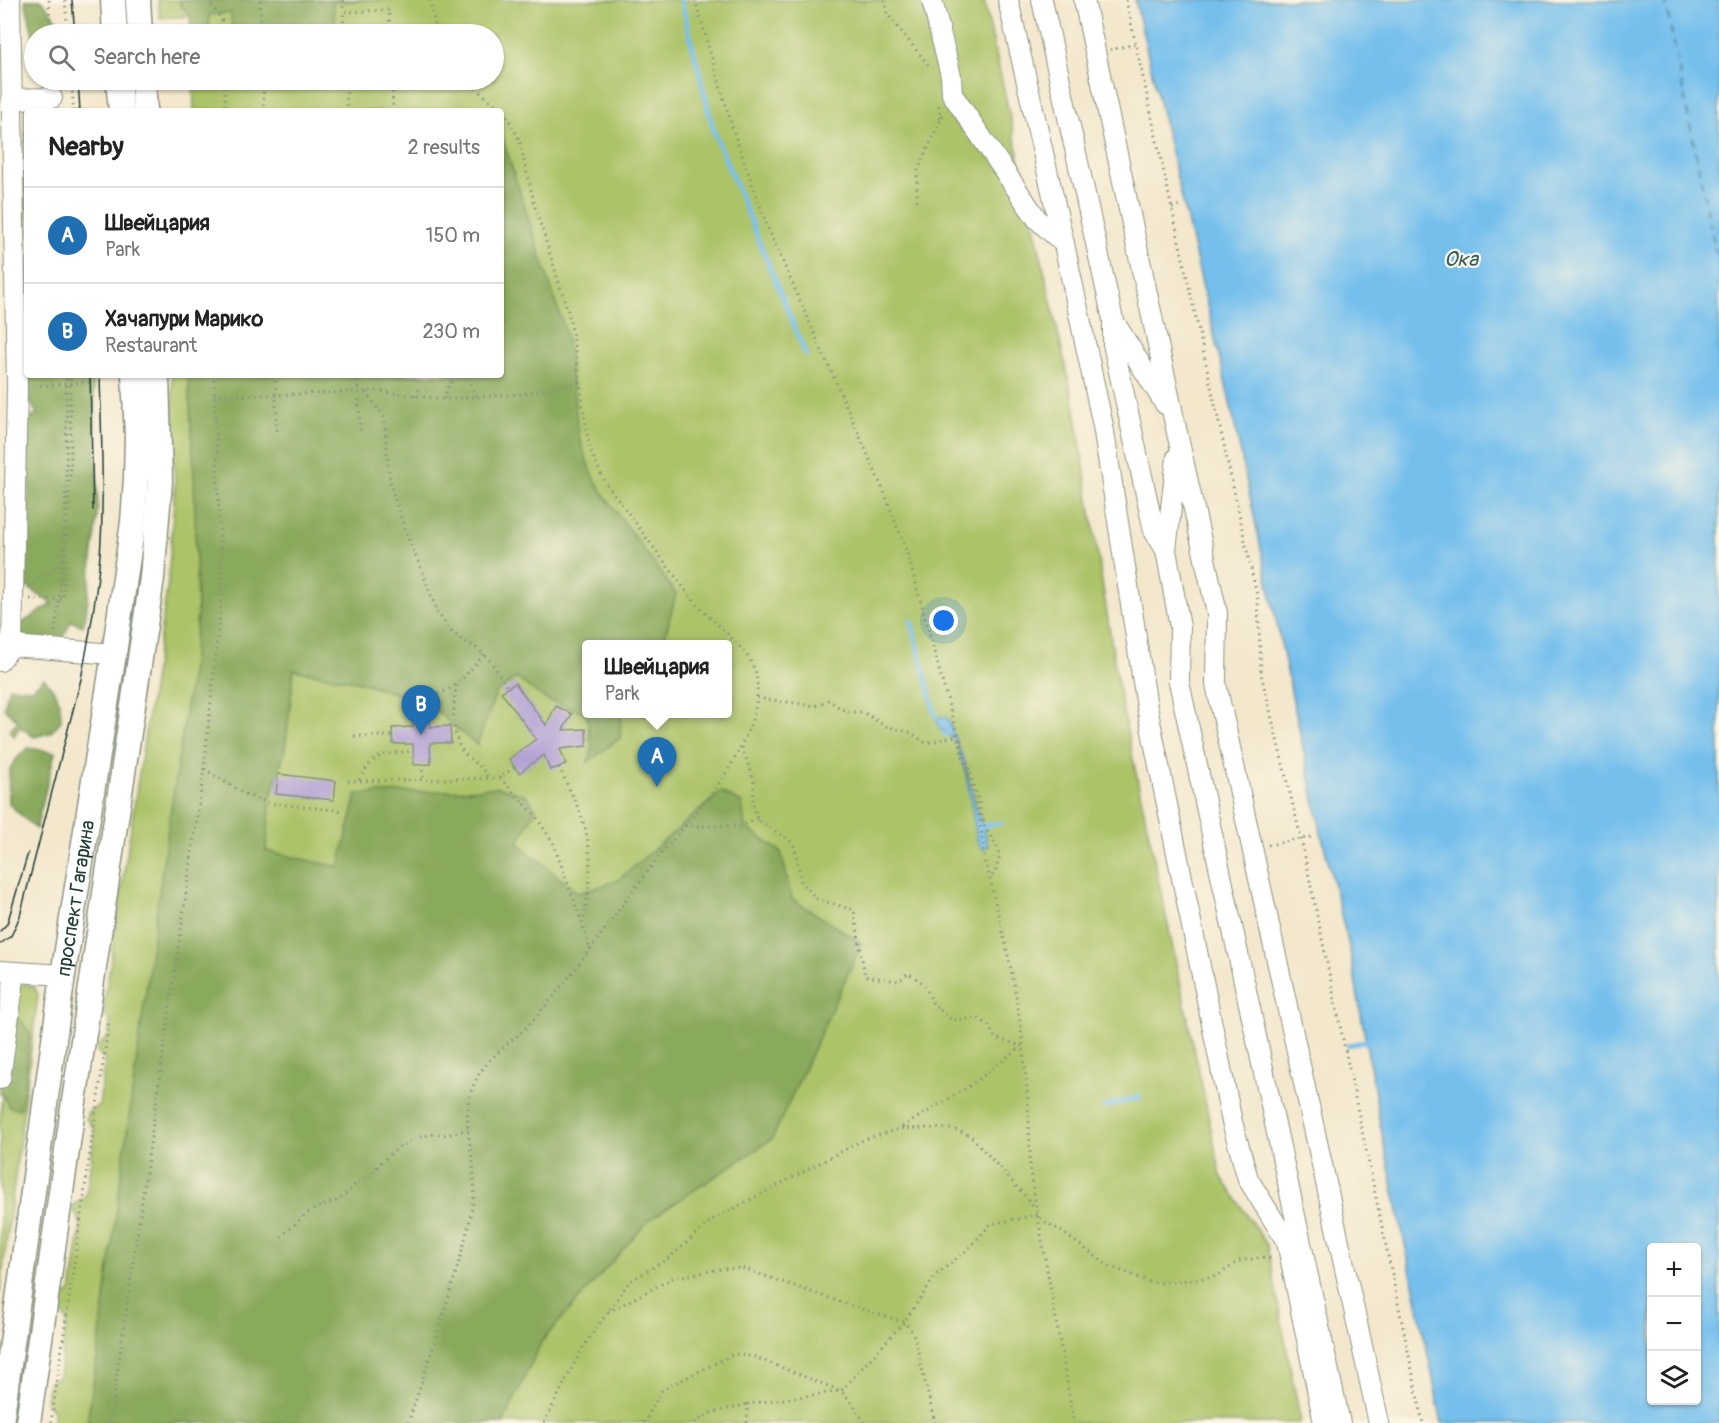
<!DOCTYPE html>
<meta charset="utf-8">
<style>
body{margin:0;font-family:Pangolin,sans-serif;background:#f2f2f2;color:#222}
.controls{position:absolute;right:18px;bottom:18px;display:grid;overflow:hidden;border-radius:6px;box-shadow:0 2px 4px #0004}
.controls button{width:54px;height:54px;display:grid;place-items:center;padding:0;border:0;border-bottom:2px solid #e0e0e0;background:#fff;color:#222;font:30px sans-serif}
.you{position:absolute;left:944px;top:621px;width:21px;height:21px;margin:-15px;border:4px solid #fff;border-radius:50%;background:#1a73e8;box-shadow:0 0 0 9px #1a73e833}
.badge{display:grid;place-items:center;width:39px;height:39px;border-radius:50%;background:#1f6fb2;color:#fff;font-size:20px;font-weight:700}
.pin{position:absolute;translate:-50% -50px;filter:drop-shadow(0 2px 3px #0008)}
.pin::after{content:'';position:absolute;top:32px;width:21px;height:18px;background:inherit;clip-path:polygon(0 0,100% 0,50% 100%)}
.popup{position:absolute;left:582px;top:640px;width:150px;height:78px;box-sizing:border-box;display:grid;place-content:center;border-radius:6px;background:#fff;filter:drop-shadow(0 2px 4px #0005);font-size:20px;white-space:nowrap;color:#767676}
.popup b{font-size:22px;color:#222}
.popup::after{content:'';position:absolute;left:50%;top:100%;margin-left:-12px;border:12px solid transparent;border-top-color:#fff}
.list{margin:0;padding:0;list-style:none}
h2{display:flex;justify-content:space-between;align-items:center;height:78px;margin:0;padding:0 24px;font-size:26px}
h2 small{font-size:20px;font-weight:400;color:#767676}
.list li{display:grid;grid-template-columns:39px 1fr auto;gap:18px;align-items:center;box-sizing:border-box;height:96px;padding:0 24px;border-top:2px solid #e0e0e0}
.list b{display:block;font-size:22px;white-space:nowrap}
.list p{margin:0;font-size:20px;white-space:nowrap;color:#767676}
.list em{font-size:20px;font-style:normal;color:#767676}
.icon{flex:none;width:33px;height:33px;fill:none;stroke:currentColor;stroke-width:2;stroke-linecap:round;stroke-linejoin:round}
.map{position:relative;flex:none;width:1719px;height:1423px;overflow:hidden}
.search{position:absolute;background:#fff;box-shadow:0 2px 4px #0004;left:24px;top:24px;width:480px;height:66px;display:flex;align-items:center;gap:15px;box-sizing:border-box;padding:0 21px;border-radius:33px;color:#767676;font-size:22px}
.panel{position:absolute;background:#fff;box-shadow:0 2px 4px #0004;left:24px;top:108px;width:480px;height:270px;border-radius:6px}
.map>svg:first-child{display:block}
.green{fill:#acc368;stroke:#66804e;stroke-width:1.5;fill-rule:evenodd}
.forest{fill:#89a95c;stroke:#547348;stroke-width:1.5}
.water{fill:#74bfed;stroke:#4a7e90;stroke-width:1.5;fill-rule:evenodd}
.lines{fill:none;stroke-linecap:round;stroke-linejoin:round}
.stream{stroke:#74bfed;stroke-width:4.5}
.ferry{stroke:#345e62;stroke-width:1.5;stroke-dasharray:8 6;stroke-linecap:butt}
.building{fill:#ad9bd3}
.minor-casing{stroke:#899280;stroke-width:22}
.major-casing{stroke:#899280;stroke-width:27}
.path{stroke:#899280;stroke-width:3;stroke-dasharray:1.5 4.5;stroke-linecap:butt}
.minor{stroke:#fff;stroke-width:20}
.major{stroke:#fff;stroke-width:24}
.tram{stroke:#1f3d34;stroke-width:1.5}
.labels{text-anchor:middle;stroke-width:4.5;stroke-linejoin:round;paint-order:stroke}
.street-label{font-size:20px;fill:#1f3d34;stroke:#fcf5e5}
.water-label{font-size:21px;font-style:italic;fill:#345e62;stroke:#fcf5e5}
</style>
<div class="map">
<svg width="1719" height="1423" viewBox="0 0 1719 1423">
<rect width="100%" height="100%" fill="#fcf5e5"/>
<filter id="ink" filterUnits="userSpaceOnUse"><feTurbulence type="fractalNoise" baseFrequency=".0167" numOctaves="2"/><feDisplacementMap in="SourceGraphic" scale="12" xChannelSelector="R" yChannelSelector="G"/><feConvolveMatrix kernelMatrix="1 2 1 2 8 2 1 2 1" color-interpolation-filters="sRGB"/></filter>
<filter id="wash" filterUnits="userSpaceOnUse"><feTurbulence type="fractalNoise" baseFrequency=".008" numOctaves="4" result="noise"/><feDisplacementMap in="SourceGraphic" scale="24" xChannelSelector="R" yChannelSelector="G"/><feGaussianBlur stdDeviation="1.35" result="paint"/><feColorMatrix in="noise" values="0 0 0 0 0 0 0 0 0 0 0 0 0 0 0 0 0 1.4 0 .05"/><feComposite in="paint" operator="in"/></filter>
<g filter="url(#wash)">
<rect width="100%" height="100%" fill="#f3e7cc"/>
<g class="green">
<path d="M158,0h826l91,409 45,288 101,479 46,69 34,178h-1248l1,-11 -8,-11 2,-18 11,-6 8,-57 -9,-11 2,-11 11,-6 10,-69 -8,-13v-5l13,-9 9,-66 -9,-12 2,-6 11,-7 6,-44 -8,-10v-4l11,-10 2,-15 -7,-11 65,-428 7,-97 -3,-111h329v-264h-307l-1,-31h301v-46h-284l-1,-19 -49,3zM586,644h142v70h-142z"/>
<path d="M24,984c9,2 13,3 14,12l-38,297v-173l16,-130z"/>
</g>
<g class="forest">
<path d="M25,0h17l25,34h-33v6z"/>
<path d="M179,0h189l-35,2 3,32h-104l-1,-21 -22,2 1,19h-19l-1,-19 -10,-10z"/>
<path d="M51,99l-10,10 1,2h-15v116l-10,-8 9,-23 -11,-25 10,-13v-56z"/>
<path d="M501,134l65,200 13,103 10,30 13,25 74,102 -13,50h-77v70h35l-1,24 -32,24 4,-13 -6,-36 -39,-13 -31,-22 -20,15 -19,52 -26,-21 -20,-19 -70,-23 -67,-12 -9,80 -14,47 -5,54 73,16 18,-73 111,-4 30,-3 28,8 10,14 -18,34 60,50 39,-12 104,-89 21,11 3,24 36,25 11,47 70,44 -90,196 -123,81 -107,121 -39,82h-416l11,-73 63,-473 31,-211 5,-52 -3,-143 -6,-96h313z"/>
<path d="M27,340v35h66l5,133 -12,107 -3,11 -12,-5 -10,21 -35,-3 -9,-13 35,-22 -29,-20 7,-109 -8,-51 15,-10 -13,-23z"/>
<path d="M44,678c14,17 17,20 17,43l-11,12 -16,4 -14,-10 -6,9 -5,-6 9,-9 -14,-13 5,-21 23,2z"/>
<path d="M28,748l27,4 -19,77 -27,-25c0,-29 -6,-36 19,-56z"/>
<path d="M0,994l14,23 7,4 9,12 -4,43 -6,33 -11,-2 -5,-11 -4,-2z"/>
</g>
<g class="water">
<path d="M1135,0h584v1423h-277l-61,-294 -31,-178 -28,-114 -93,-439zM1652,1248h44v152h-44z"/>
<path d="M936,717h9l4,3c3,13 10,27 15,40 5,18 9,37 15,56 3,11 8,20 9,31l-6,2 -5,-10 -11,-65 -10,-30 -11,-13 -5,-1z"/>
</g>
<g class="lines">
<g class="stream">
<path d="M681,0l33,132 92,223"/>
<path d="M911,620l25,97"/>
<path d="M944,734h3"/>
<path d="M982,826l19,-3"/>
<path d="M1348,1045l21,-4"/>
<path d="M1104,1107l36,-10"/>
</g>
<path class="ferry" d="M1665,0l54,269"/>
</g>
<g id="blocks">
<g class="building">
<path d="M515,683l31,42 10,-19 16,8 -9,16 23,-1 1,17 -27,3 6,15 -7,3 -9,3 -6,-15 -25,18 -10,-14 27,-20 -35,-47z"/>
<path d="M412,706h17l1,21 20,-1 1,17h-21l1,21 -17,1 -1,-21h-20l-1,-16 21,-1z"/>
<path d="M278,774l58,7 -2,19 -58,-6z"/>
</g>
</g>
</g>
<g filter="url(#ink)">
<use href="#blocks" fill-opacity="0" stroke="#899280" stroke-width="1.5"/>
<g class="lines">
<defs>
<g id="minor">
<path d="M932,0l19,76 1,18 85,125 27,25"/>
<path d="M1008,0l56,244 39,182 44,281 85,415 16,57 39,63 37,181"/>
<path d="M1042,0l71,320v24l41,187 12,19 14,77 -1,55 161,741"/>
<path d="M1084,0l90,419 43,194 -1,71 163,739"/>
<path d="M11,99l41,-1"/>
<path d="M1113,320l52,84"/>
<path d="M1166,550l11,-93"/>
<path d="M0,645l114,9"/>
<path d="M0,661l12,-16 5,-258 -7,-387"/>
<path d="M0,971l63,4"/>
<path d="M0,1079l15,-107"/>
</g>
<g id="major">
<path d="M113,0l2,34"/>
<path d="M138,0l2,34"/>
<path d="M118,80l3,31"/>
<path d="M143,80l2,31"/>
<path id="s1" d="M1,1423l62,-448 51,-321 19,-132 3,-44 1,-42 -3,-61"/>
<path d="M28,1423l45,-315 79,-530 8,-97 -3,-106"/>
</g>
</defs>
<use href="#minor" class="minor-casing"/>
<use href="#major" class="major-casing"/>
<g class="path">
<path d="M49,0l1,34"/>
<path d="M65,0l3,34"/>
<path d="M208,0l15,22v12"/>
<path d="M260,0l1,34"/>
<path d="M343,0v12"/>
<path d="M430,0l7,34"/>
<path d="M695,0l39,133 34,95 117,266 23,61 71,261 5,33v12l4,9c7,33 16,66 23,99 13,66 19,135 19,202l44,252"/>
<path d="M885,0l2,14 43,53"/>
<path d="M1126,0l132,600 3,74 40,164 122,585"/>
<path d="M344,34l-1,-22 46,-2 1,24"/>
<path d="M1110,50l25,-6"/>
<path d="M71,80l3,31"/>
<path d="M225,80v31"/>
<path d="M263,80l1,31"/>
<path d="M346,80l1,31"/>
<path d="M392,80l1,31"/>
<path d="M939,105l1,17"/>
<path d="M71,111l31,-1"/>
<path d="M917,201v-28l27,-61"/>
<path d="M1172,208l9,-2"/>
<path d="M275,375l2,59"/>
<path d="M358,375l2,56"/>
<path d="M471,383l6,15"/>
<path d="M34,386l60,-4"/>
<path d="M366,392l18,25 5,55 3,18 14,43 17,40 14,39 15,20 11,9 11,5 15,13 19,29"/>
<path d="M214,395h61l102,-4 67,8 79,-5 56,-12"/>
<path d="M415,396l5,-8"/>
<path d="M444,399l3,-11 5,-6"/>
<path d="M29,587l34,-25"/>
<path d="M30,599h33l8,-142 -1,-82"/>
<path d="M55,632c12,-85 12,-171 11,-257"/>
<path d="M457,685c-5,18 -6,55 8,69 9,10 16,10 23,24"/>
<path d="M757,698l59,8 12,-6 19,12h16l22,14 24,6 17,11 30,-7"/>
<path d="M421,706v-6c35,-10 40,-19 63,-46"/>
<path d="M957,734l3,5 11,35 14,53 13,22 1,10 -3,11 -6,9"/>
<path d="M354,736h39"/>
<path d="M742,747l12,34 -1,23 4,15 35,23 3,5 6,35 16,17 37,11 11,66 34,5 9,-8 16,11 9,20 19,16 26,-2 11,8 6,12 27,8"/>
<path d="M422,764l1,15"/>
<path d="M559,767c7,15 15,31 21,46 15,36 10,73 3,110"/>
<path d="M204,769l43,26 21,8 75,8"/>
<path d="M500,778l35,37 18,28 30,82 7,25"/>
<path d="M359,780c15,-28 25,-26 54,-29"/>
<path d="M348,781l152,-3 15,-11"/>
<path d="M685,826h55l17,-7"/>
<path d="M1268,845l44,-8"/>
<path d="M902,1127l66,-40 54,-41"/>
<path d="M281,1237l25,-23 10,-6 20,-7 9,-6 9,-9 18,-12 9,-12 18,-15 20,-10 15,-3 12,1 22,-6"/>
<path d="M608,1312l65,-34 48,-9 21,-1 119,41 43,13 9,10 22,91"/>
<path d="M51,1423l58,-401"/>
<path d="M110,1423l94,-654 18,-176 -8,-218"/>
<path d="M408,1423c15,-44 30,-89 43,-134 9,-31 19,-62 23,-95 3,-37 -16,-74 0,-110 13,-30 42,-43 62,-67 43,-49 79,-103 118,-154 30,-39 67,-73 87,-117 11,-22 21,-50 14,-75 -7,-23 -41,-48 -57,-65 -4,-5 -8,-11 -12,-15l-81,-109 -10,-21 -7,-20 -15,-105 -5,-25 -33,-104 -16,-68 -11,-21 -11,-12 -32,-26"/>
<path d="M544,1423l39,-76 46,-65 41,-25 42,-37 151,-80 36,-11 31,-1 23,1 18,7 64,71"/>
<path d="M644,1423l18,-33 72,-36 21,3 86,34 9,9 15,23"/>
<path d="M695,1423l15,-10 38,-9"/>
<path d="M747,1423l1,-19 93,-13 63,-69 33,-48 27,-21 27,-29 46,-9 8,7 13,7 49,36 46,18 30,-2 34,-5 22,-15 26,-4 7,2"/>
</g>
<use href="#minor" class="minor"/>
<use href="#major" class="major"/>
<g class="tram">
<path d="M72,0l3,34"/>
<path d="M78,80l2,31"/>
<path d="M90,375l3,135"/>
<path d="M0,931l7,-7 21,-71"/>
<path d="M0,944l11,-8 9,-20 61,-237c11,-55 21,-113 21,-170 1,-44 -1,-89 -2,-134"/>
</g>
</g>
</g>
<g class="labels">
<g class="street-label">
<text dy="7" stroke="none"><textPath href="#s1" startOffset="530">проспект Гагарина</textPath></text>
</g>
<g class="water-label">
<text x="1461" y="266">Ока</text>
</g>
</g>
</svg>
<div class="controls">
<button>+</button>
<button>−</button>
<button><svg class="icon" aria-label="layers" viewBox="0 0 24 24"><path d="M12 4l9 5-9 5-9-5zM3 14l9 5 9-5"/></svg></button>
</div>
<div class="you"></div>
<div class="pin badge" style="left:657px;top:787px">A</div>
<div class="popup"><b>Швейцария</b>Park</div>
<div class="pin badge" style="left:421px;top:735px">B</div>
<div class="search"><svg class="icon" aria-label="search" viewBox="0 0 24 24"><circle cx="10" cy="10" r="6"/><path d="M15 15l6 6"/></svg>Search here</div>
<section class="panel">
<h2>Nearby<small>2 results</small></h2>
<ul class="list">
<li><span class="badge">A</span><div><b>Швейцария</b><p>Park</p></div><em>150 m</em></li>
<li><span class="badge">B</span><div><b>Хачапури Марико</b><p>Restaurant</p></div><em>230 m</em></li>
</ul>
</section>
</div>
